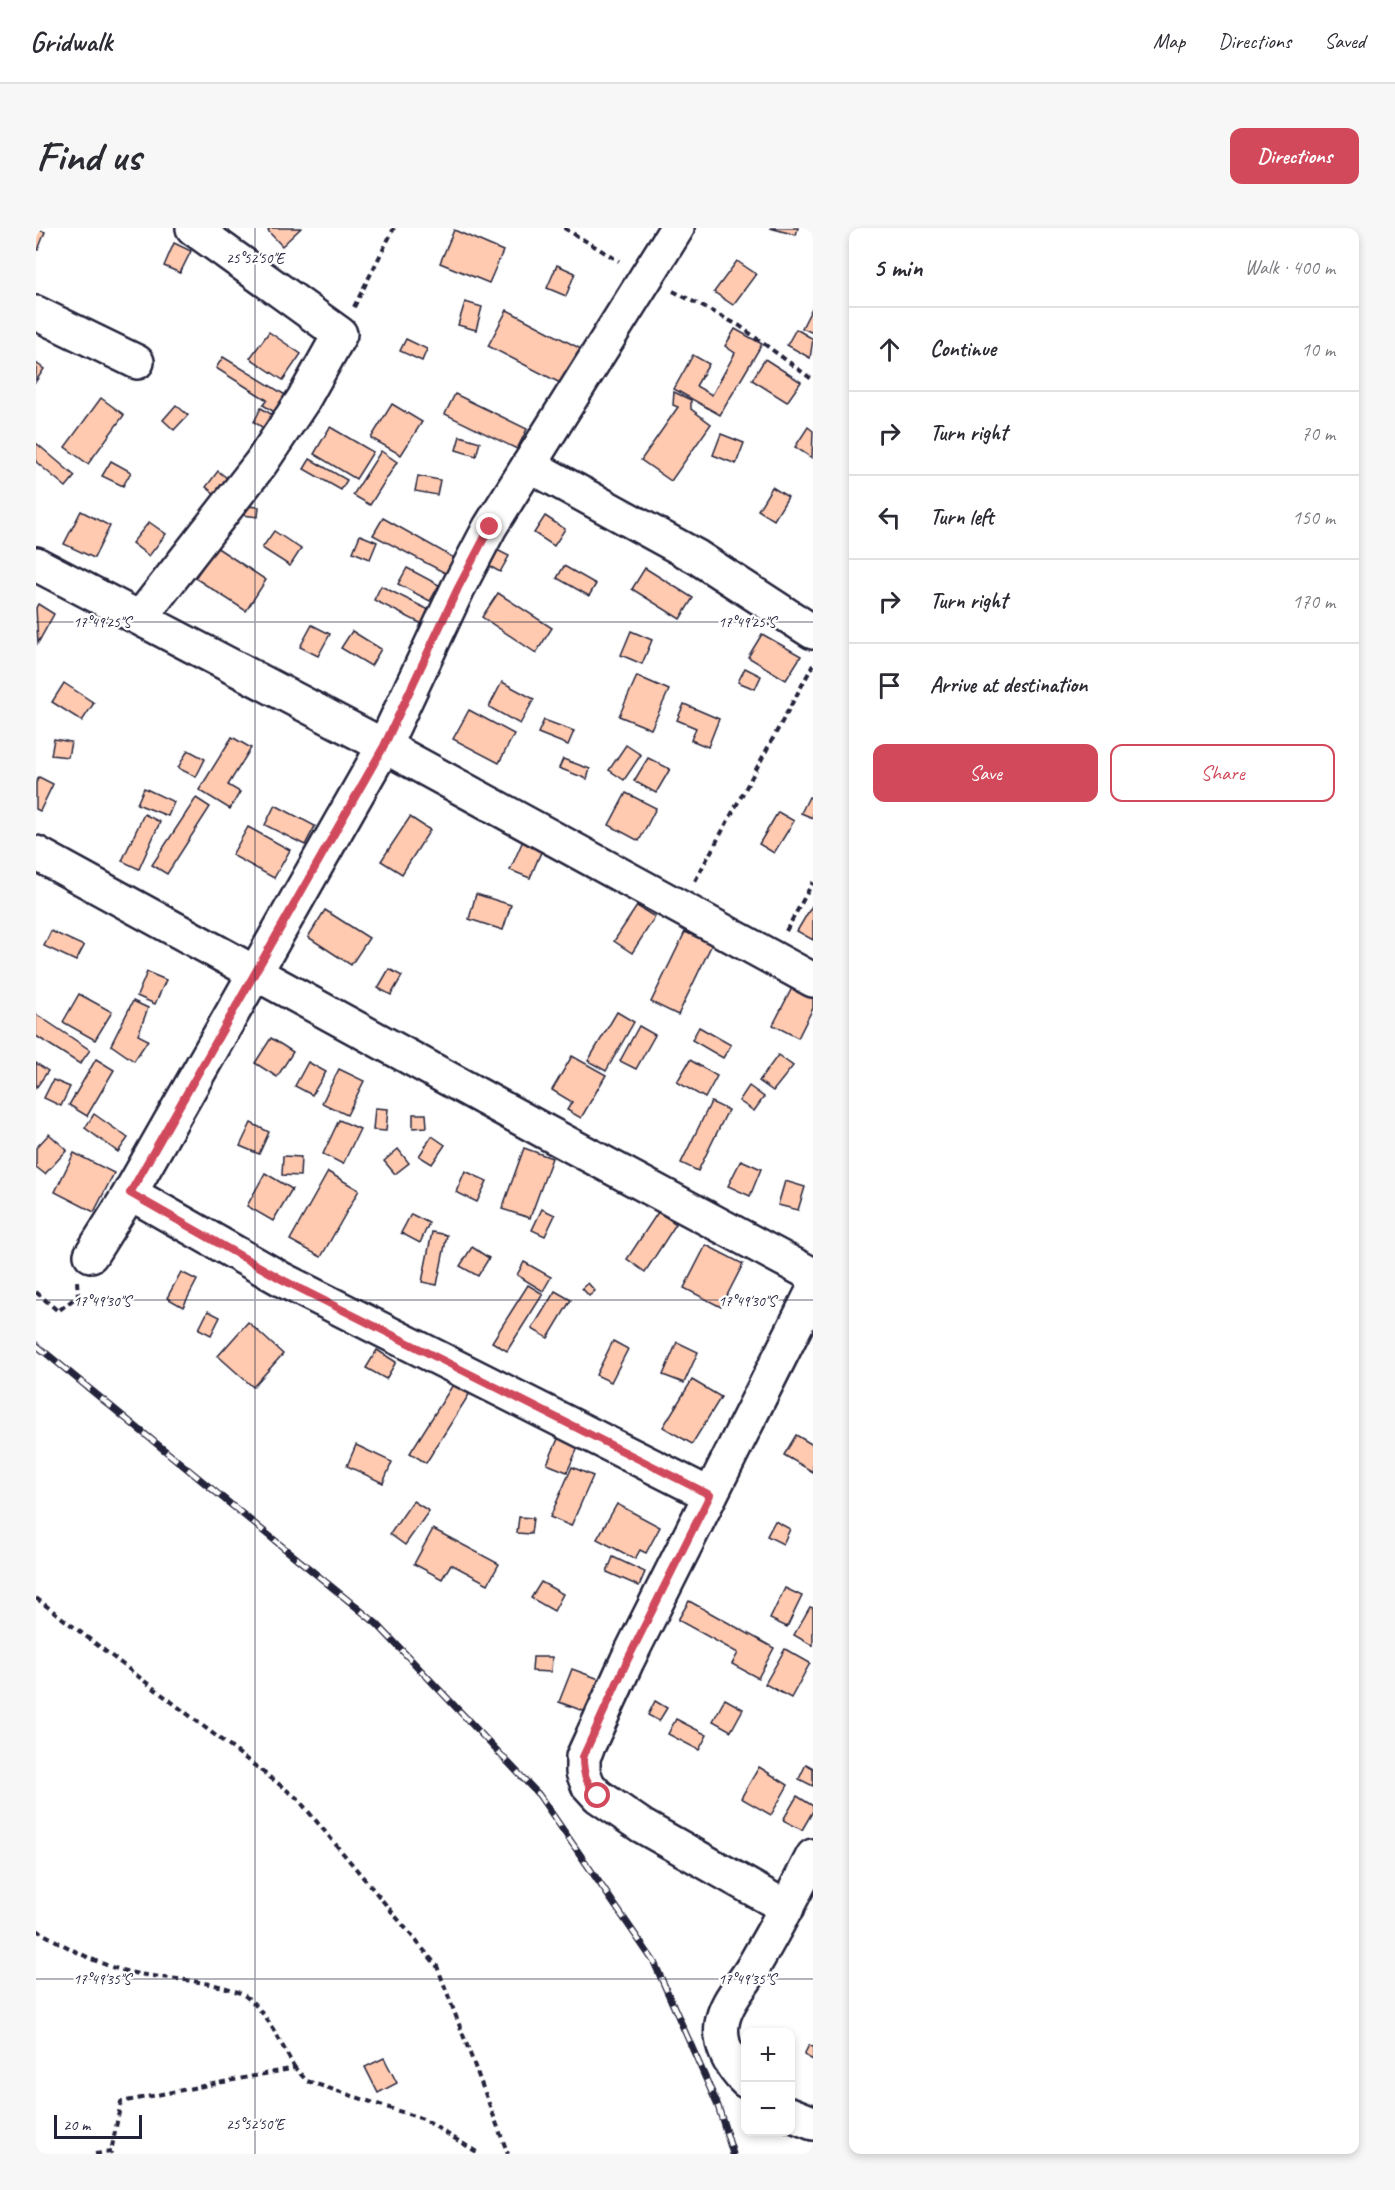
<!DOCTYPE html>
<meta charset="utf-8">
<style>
body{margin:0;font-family:Caveat,sans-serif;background:#f7f7f7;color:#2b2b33}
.controls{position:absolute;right:18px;bottom:18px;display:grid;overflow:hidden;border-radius:12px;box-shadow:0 3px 9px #0003}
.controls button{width:54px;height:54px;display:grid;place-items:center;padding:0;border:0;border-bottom:2px solid #e1e1e2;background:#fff;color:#2b2b33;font:30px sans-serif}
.scale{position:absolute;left:18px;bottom:15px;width:88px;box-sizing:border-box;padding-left:6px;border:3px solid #22223b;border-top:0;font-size:16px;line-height:21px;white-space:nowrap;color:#22223b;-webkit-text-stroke:4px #fff;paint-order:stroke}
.stop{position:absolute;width:18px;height:18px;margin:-14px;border:4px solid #d1495b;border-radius:50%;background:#fff}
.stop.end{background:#d1495b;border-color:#fff;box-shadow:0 2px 6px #0008}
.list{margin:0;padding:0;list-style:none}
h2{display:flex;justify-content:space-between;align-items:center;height:78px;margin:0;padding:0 24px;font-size:26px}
h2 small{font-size:20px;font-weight:400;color:#7c7c81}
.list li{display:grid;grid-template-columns:39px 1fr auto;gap:18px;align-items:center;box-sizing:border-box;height:84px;padding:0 24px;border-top:2px solid #e1e1e2}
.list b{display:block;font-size:22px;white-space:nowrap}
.list em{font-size:20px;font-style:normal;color:#7c7c81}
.actions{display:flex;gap:12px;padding:18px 24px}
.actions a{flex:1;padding:14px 0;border:2px solid #d1495b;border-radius:12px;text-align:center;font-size:21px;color:#d1495b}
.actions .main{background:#d1495b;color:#fff}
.icon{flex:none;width:33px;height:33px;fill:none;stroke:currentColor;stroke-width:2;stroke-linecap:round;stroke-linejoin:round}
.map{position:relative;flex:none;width:777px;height:1926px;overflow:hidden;border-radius:12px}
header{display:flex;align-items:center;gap:36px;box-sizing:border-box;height:84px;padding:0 30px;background:#fff;border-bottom:2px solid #e1e1e2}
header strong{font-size:28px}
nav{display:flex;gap:33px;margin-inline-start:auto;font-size:21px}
.intro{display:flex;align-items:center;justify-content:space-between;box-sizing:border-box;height:144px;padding:0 36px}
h1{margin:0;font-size:42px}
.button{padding:15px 27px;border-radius:12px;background:#d1495b;color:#fff;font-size:21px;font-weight:700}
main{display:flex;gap:36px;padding:0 36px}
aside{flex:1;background:#fff;border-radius:12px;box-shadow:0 3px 9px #0003}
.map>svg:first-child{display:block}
.building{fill:#ffcab0;stroke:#22223b;stroke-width:1.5}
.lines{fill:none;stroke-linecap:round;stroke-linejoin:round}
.minor-casing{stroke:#22223b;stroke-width:38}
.path{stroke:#22223b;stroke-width:4;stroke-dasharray:6 4.5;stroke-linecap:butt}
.minor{stroke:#fff;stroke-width:33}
.rail-casing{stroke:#22223b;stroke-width:7}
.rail{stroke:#fff;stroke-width:4.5;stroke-dasharray:14;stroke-linecap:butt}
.route{stroke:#d1495b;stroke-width:8}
.ticks{fill:none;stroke:#22223b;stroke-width:1.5;stroke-opacity:0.45}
.ticks-label{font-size:15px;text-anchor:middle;fill:#22223b;stroke:#fff;stroke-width:4.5;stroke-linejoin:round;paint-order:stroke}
</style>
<header>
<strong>Gridwalk</strong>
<nav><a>Map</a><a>Directions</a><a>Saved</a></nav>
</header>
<div class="intro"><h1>Find us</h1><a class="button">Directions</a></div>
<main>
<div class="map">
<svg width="777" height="1926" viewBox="0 0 777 1926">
<rect width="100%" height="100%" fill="#fff"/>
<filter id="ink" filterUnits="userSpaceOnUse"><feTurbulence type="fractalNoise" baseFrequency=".0167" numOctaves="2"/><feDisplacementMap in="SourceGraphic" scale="12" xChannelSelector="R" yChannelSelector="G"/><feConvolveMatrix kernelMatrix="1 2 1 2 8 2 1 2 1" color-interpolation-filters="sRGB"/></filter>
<g filter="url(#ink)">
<g class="building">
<path d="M234,0h31l-19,18 -14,-15z"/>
<path d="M734,0h28l-2,7z"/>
<path d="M0,1l9,3 -7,18 -2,-1z"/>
<path d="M418,2l49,21 -14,32 -49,-20z"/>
<path d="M138,15l17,8 -11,22 -16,-7z"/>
<path d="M701,33l19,13 -23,31 -19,-13z"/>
<path d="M521,37l18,8 -9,23 -19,-8z"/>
<path d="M429,74l17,5 -6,23 -18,-5z"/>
<path d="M777,78v27l-11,-5z"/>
<path d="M471,82l78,41 -19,35 -78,-40z"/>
<path d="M699,101l27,15 -42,71 -46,-26 19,-34 16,9 -13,22 16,9 23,-42 -10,-7z"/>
<path d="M760,101l17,10 -3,19 -23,-13z"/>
<path d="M233,104l32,22 -18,26 -33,-22z"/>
<path d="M370,111l21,10 -5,12 -22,-10z"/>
<path d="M187,129l64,39 -11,17 -13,-8 4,-5 -51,-32z"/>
<path d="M729,131l36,23 -14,20 -35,-22z"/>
<path d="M0,135l8,6 -8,12z"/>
<path d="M638,164l17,8v9l20,15 -40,57 -30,-21 37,-53 -5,-2z"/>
<path d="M419,166l72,35 -10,20 -72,-35z"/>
<path d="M65,170l23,17 -36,49 -23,-17z"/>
<path d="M356,176l30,18 -21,33 -30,-17z"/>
<path d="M140,177l12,10 -14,15 -11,-10z"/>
<path d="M225,180l15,9 -8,14 -14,-9z"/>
<path d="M294,199l43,25 -17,27 -42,-25z"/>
<path d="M772,199l5,4 -1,27 -17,-11z"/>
<path d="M685,206l23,9 -8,21 -23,-9z"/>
<path d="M424,208l20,6 -4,14 -20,-6z"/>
<path d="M0,215l39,33 -9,11 -30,-25z"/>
<path d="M345,223l16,11 -27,43 -17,-10z"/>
<path d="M274,231l37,21 -6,10 -37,-21z"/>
<path d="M75,233l20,11 -8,14 -21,-10z"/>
<path d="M182,243l14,11 -12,16 -14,-11z"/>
<path d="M382,248l22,4 -3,15 -22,-4z"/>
<path d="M736,259l16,10 -14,23 -16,-10z"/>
<path d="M208,278l15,1 -1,10 -15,-2z"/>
<path d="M45,283l29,15 -16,32 -30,-14z"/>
<path d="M509,288l20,13 -11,17 -20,-13z"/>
<path d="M347,290l73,41 -7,16 -76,-40z"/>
<path d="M113,294l17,12 -17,22 -17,-13z"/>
<path d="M238,303l27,18 -11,17 -28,-18z"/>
<path d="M324,307l17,7 -7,17 -17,-7z"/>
<path d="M180,319l50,33 -20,31 -51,-33z"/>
<path d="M455,319l18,9 -9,16 -18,-10z"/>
<path d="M528,338l32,18 -7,12 -32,-18z"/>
<path d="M371,340l32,17 -9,16 -32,-17z"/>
<path d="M609,340l48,30 -13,21 -48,-30z"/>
<path d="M345,358l50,25 -7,14 -50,-25z"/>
<path d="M462,365l54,35 -16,25 -54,-36z"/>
<path d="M2,376l16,10 -16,29 -2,-35z"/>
<path d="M276,397l18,9 -12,22 -18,-9z"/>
<path d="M316,403l29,18 -10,17 -30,-18z"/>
<path d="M595,403l21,9 -10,24 -21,-9z"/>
<path d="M726,406l39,22 -15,24 -38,-23z"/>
<path d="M709,440l16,8 -6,13 -17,-7z"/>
<path d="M601,448l32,14 -18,39 -32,-13z"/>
<path d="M466,454l32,17 -14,25 -31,-17z"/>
<path d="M28,455l30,20 -12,18 -30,-19z"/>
<path d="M648,476l35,15 -11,28 -17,-7 5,-12 -19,-8z"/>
<path d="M433,482l45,24 -15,29 -46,-24z"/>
<path d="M508,492l30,11 -6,14 -30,-12z"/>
<path d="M196,509l19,11 -23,37 12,7 -10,17 -31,-19z"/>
<path d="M18,511l17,3 -3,15 -17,-2z"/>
<path d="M590,517l15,10 -17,25 -15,-10z"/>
<path d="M152,522l17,9 -9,18 -18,-9z"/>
<path d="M612,530l22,11 -14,24 -22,-12z"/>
<path d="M527,531l27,10 -3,10 -28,-11z"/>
<path d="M3,549l14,7 -13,27 -4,-2v-26z"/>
<path d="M108,560l30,14 -6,14 -31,-12z"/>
<path d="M590,565l30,15 -17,33 -30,-16z"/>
<path d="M773,569l4,2v19l-12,-5z"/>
<path d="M160,570l14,9 -43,67 -15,-9z"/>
<path d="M239,577l40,21 -10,19 -40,-20z"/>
<path d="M742,584l16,9 -20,32 -15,-9z"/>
<path d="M108,586l16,8 -21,47 -17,-8z"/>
<path d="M374,589l20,13 -28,44 -21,-13z"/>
<path d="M212,599l42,23 -16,28 -42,-23z"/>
<path d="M489,608l19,9 -14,33 -20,-8z"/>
<path d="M440,666l35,11 -8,25 -34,-11z"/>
<path d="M777,676v36l-16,-9z"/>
<path d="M601,678l18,11 -23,36 -18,-12z"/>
<path d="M289,682l44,28 -18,27 -43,-28z"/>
<path d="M15,703l33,15 -8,15 -32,-15z"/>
<path d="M649,704l27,12 -34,71 -27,-13z"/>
<path d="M353,741l13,7 -11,19 -13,-7z"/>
<path d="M111,744l19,8 -11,24 -18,-8z"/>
<path d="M758,756l19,9v15l-15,30 -25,-13z"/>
<path d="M43,766l33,18 -17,28 -32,-18z"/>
<path d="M97,773l15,7 -10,27 10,5 -14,21 -23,-16z"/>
<path d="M581,784l17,10 -28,49 -18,-10z"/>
<path d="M0,786l54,36 -10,14 -44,-28z"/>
<path d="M603,798l16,9 -19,34 -16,-8z"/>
<path d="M663,799l32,18 -8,13 -31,-18z"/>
<path d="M235,810l22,14 -16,25 -22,-14z"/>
<path d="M742,827l15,11 -20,25 -14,-10z"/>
<path d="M536,828l34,19 -25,43 -14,-8 5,-8 -20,-12z"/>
<path d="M60,831l18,11 -27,46 -18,-11z"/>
<path d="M654,832l27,16 -12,22 -28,-16z"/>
<path d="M272,834l18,10 -14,23 -17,-9z"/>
<path d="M0,835l12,8 -12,17z"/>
<path d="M303,841l25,12 -17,34 -25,-12z"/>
<path d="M17,852l17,7 -9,19 -17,-8z"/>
<path d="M713,858l15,11 -10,14 -15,-10z"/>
<path d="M675,874l17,8 -30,61 -17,-8z"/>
<path d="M339,880l13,1 -2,22 -13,-1z"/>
<path d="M58,886l34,24 -10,14 -33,-24z"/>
<path d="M377,886h13l1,13 -14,1z"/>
<path d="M303,892l21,9 -17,35 -20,-10z"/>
<path d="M215,895l18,9 -10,22 -19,-8z"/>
<path d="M13,906l18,16 -22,24 -9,-7v-19z"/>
<path d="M396,908l13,9 -13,19 -13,-8z"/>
<path d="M488,920l28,10 -22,60 -28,-9z"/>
<path d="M362,921l11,14 -14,11 -11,-13z"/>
<path d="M38,925l40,20 -20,39 -39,-20z"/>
<path d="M247,928l18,1 -1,19 -18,-1z"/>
<path d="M705,932l20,9 -11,27 -22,-10z"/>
<path d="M429,943l22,10 -10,21 -21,-10z"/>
<path d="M292,944l31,18 -38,67 -31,-17z"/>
<path d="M229,945l27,16 -19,32 -26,-15z"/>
<path d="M749,953l20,6 -7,23 -20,-5z"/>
<path d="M506,981l13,6 -10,21 -13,-6z"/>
<path d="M622,984l18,12 -31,48 -18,-13z"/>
<path d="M375,986l18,9 -9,20 -19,-10z"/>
<path d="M396,1004l15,3 -10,50 -15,-3z"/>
<path d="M670,1017l37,19 -22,43 -37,-19z"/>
<path d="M436,1019l17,11 -11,18 -18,-10z"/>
<path d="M488,1034l27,15 -8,14 -26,-16z"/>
<path d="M145,1044l16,8 -14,27 -16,-9z"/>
<path d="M552,1055l7,8 -6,5 -7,-8z"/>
<path d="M492,1057l15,9 -36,57 -15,-9z"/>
<path d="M519,1063l16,9 -23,38 -16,-9z"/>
<path d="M172,1083l12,6 -9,18 -12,-6z"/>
<path d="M212,1094l35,32 -30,33 -35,-31z"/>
<path d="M577,1113l15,8 -17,33 -15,-7z"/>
<path d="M641,1114l21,10 -14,31 -21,-8z"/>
<path d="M341,1122l19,12 -10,17 -20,-11z"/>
<path d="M656,1152l29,17 -29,47 -29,-17z"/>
<path d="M418,1155l16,10 -44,70 -16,-10z"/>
<path d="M525,1204l20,9 -14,31 -20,-8z"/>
<path d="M760,1207l17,10v27l-29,-17z"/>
<path d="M320,1217l36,17 -9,21 -36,-17z"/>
<path d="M536,1239l21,9 -22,50 -21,-9z"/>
<path d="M377,1273l16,10 -24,34 -15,-11z"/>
<path d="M581,1276l43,23 -14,26 -6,-3 -5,9 -38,-20z"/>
<path d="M483,1289l14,1 -2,16 -14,-1z"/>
<path d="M739,1293l15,8 -7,15 -16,-8z"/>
<path d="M397,1301l66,35 -11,20 -37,-20 -9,15 -28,-15z"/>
<path d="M577,1329l32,15 -6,14 -32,-14z"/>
<path d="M505,1354l22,12 -9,17 -23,-13z"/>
<path d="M749,1360l17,8 -15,31 -17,-8z"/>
<path d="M653,1373l85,47 -16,30 -26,-14 6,-11 -60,-33z"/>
<path d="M774,1379l3,1v38l-19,-11z"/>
<path d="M749,1421l25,14 -19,35 -26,-14z"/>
<path d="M497,1429h19l-1,15 -19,-1z"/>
<path d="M536,1441l30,11 -13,33 -30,-11z"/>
<path d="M689,1471l18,10 -12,22 -18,-10z"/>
<path d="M619,1473l12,7 -8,13 -11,-6z"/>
<path d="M640,1491l31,16 -8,15 -31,-16z"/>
<path d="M770,1536l7,4v18l-14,-7z"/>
<path d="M723,1539l29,18 -17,30 -30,-17z"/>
<path d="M761,1568l16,10v5l-11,19 -19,-10z"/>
<path d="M773,1817l4,2v13l-9,-5z"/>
<path d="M348,1830l13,25 -19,10 -13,-26z"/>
</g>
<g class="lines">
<defs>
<g id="minor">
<path d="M0,85l101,49"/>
<path d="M493,237l168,92 116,75"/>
<path d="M0,336l348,182 429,234"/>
<path d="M104,390l121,-155 42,-63 37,-66 -147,-106"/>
<path d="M0,625l508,278 269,144"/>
<path d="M94,965l153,87 427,215"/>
<path d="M55,1027l39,-62 254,-447 74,-158 32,-61 187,-299"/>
<path d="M751,1680l-145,-82 -44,-30 -10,-11 -5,-13v-15l44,-96 186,-370"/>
<path d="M710,1853c-15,-14 -27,-36 -24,-57 3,-21 19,-37 30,-55 22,-38 42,-75 61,-113"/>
<path d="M754,1886l23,9"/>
</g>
</defs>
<use href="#minor" class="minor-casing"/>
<g class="path">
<path d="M528,0l55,33"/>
<path d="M637,63l67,35 73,54"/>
<path d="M318,79l40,-79"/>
<path d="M659,653l118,-216"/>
<path d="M750,703l27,-49"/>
<path d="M0,1064l22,19 20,-15 -1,-15"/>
<path d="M0,1370l261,200 140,168 71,188"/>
<path d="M0,1702c30,16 59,34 93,42 29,7 100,8 120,27 21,18 32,46 46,69"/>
<path d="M59,1926l16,-2 10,-50 174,-34 12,13 116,38 57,35"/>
</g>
<use href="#minor" class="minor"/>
<defs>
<path id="rail" d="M0,1117l341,279 162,171 115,167 64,144 15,48"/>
</defs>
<use href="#rail" class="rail-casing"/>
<use href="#rail" class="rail"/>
</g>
</g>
<g class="lines" filter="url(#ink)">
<path class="route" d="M454,299l-32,61 -74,158 -254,447 153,87 427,215 -83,166 -44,96c0,17 3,26 15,39"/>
</g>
<path class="ticks" d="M219,0v1926M0,394h777M0,1072h777M0,1751h777"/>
<g class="ticks-label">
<text x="219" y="35">25°52'50"E</text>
<text x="66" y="399">17°49'25"S</text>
<text x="711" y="399">17°49'25"S</text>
<text x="66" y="1078">17°49'30"S</text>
<text x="711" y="1078">17°49'30"S</text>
<text x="66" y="1756">17°49'35"S</text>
<text x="711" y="1756">17°49'35"S</text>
<text x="219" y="1901">25°52'50"E</text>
</g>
</svg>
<div class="controls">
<button>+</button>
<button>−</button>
</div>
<div class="scale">20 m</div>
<div class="stop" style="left:562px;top:1568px"></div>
<div class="stop end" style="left:454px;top:299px"></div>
</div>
<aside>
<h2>5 min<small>Walk · 400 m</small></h2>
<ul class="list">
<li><svg class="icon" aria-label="ahead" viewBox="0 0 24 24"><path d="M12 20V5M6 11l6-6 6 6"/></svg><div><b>Continue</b></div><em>10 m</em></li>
<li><svg class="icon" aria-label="right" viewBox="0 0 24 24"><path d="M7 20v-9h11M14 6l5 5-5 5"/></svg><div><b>Turn right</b></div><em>70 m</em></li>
<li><svg class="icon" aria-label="left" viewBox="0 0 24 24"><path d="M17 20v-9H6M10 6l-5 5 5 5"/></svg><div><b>Turn left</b></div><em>150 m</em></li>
<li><svg class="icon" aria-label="right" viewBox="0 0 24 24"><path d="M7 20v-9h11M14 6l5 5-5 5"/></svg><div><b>Turn right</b></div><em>170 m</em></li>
<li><svg class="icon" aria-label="arrive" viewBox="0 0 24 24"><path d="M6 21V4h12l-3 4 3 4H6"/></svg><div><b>Arrive at destination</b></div></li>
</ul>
<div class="actions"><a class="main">Save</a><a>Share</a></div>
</aside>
</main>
